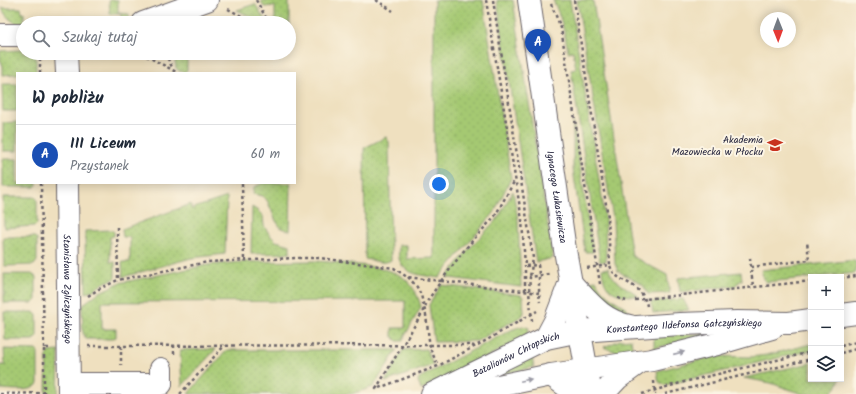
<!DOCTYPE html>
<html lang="pl">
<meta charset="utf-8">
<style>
body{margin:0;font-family:Kalam,sans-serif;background:#f6f6f7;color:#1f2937}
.controls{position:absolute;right:12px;bottom:12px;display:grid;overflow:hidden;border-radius:0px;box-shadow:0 2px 10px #0003}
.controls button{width:36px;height:36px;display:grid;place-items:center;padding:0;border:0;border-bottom:1px solid #e0e1e3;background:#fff;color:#1f2937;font:20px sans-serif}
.compass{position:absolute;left:760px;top:12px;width:36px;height:36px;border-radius:50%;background:#fff;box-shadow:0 2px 10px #0003;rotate:179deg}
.you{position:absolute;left:439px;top:184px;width:14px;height:14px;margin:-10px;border:3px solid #fff;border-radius:50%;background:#1a73e8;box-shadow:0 0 0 6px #1a73e833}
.badge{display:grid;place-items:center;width:26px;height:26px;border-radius:50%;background:#db2777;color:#fff;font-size:13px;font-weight:700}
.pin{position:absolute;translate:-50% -33px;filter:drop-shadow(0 1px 2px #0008)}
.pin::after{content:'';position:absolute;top:21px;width:14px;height:12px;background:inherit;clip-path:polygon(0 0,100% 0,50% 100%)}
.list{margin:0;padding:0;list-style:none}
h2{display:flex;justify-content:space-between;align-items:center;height:52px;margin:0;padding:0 16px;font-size:17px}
h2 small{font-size:13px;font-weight:400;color:#747a83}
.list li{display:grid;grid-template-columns:26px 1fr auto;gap:12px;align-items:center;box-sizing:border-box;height:60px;padding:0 16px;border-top:1px solid #e0e1e3}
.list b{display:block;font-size:15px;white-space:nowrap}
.list p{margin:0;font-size:13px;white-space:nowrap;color:#747a83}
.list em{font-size:13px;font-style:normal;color:#747a83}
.icon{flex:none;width:22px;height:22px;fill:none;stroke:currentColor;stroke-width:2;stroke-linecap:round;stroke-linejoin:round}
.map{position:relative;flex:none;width:856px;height:394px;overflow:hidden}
.search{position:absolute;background:#fff;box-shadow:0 2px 10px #0003;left:16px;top:16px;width:280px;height:44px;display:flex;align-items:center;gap:10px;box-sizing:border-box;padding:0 14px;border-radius:22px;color:#747a83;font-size:15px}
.panel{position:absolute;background:#fff;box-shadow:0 2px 10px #0003;left:16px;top:72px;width:280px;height:112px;border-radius:0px}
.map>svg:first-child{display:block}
.grass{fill:url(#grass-dots);stroke:#647656}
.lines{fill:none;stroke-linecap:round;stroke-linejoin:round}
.minor-casing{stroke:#6a6469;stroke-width:24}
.path{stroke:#6a6469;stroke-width:2.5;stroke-dasharray:3 3;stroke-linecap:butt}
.minor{stroke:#fff;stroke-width:22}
.oneway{fill:#9c9ca7}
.labels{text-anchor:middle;stroke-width:4;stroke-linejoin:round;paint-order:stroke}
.poi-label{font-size:10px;fill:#22223b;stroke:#fcf5e5;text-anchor:end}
.street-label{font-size:10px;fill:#22223b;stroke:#fcf5e5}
</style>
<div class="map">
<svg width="856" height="394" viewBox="0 0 856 394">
<defs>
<pattern id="grass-dots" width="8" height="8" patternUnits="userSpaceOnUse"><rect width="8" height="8" fill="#a5c972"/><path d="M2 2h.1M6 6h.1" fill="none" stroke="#8eac64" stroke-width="1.8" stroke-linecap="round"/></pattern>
</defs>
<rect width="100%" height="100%" fill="#fcf5e5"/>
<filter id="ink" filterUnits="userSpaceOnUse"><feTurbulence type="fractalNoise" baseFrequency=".025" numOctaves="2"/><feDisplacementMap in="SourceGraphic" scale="8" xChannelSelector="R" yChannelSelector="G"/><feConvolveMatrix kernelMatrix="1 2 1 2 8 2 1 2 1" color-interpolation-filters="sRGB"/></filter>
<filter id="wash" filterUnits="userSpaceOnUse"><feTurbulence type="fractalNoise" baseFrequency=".012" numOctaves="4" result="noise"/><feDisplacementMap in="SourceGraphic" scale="16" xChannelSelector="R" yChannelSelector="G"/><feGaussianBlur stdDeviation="0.9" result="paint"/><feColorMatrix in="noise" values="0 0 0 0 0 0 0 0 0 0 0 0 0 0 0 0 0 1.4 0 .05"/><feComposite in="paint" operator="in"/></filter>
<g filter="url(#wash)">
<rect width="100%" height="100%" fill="#efe0bf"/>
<g class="grass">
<path d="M109,0h9v13l11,1v8l-8,1v-9h-11z"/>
<path d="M264,0h25v32v-9h-14v-17l-11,1 -3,-6z"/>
<path d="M434,0h49l28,178 -17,35 -55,65c-14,-3 -36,-2 -40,-20 -1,-4 0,-9 0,-13h8v14l27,-1z"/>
<path d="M497,0h16l40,258 -17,4z"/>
<path d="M553,0h17l35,217 1,44 -6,1 -29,-192 5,-1 -3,-18 -5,1c-3,-19 -7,-35 -15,-52z"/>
<path d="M577,0h16l39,256 35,19 3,18 -22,1 -5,-9 -25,-14 -3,-7 -2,-45z"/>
<path d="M255,4l12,19h-4l-26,-13z"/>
<path d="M2,8h19l1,5h2v10h-1v2c-10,-2 -17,-7 -21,-17z"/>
<path d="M23,50v3h10l3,5v15h-19v1l-15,1v-13l-2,-1v-10z"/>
<path d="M174,53h13v17l-2,2 -6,-1 -3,-3z"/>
<path d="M2,84h15v27h-14z"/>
<path d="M17,122v29h-14v-28z"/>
<path d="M573,122l20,130h-8l-12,-83z"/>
<path d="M386,137l3,5 2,118c-7,5 -18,0 -26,-1l-1,-111z"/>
<path d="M3,159h14v24h20v2l-2,2h-32z"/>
<path d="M263,183h28l-1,48 -9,-3 -5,-7 -9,-21 -5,-4 -9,-2 1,-7z"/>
<path d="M513,191l5,29 3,67 -71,-9 -3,-1 22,-28 29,-31z"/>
<path d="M3,197h32l2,2v25l-2,2 -31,2z"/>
<path d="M227,197l-2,57 -34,4 -68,19 -1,-15h8v-25h-7l-1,-8 69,-25v5z"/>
<path d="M252,207l6,4 5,5 1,10 6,9 6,6 14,4v8l-39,1z"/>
<path d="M112,230l2,2v4l-4,1v25h5v15l-2,3c-11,1 -17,11 -27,13l-1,-62z"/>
<path d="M3,237h32l2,2v22l-3,4 -30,1z"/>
<path d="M856,260v13l-89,9 -3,-2 -3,-10z"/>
<path d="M316,261c22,2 68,4 85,15 11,7 17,19 20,31l-19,34h-5l-5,-5v-8h13v-27l-303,1v27h14v8l-4,2h-26l-3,-6 -1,-26 4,-5 12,-9 21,-10 89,-18 35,-3z"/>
<path d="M608,268c6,16 19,18 30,28 -22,0 -34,-3 -36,-27z"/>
<path d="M741,272l1,8 -8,6 -54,6 -2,-14z"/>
<path d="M4,274h28l4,3v23l-3,3h-29z"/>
<path d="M596,280c5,13 19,21 31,28l2,7 -10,-1 -24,-18 -6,-15z"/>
<path d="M441,285l80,10 2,2 1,16 -2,3 -45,25 -43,1 -5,-37z"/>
<path d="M683,299l6,11 -36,3 -2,-11z"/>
<path d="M4,312h30l3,3v22l-4,3h-28z"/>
<path d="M523,326l6,2 -2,6 -8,6 -67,36 -31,14 -3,-9 1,-3 94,-49z"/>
<path d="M720,333l-66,15v-12z"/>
<path d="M631,339l2,13c-11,1 -20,0 -29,-5l16,-7z"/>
<path d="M811,344v6l-146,35 -6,-3 -2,-11 58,-15 35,1 17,-2z"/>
<path d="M4,349l32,1 2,2v32c-6,9 -28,5 -38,5v-24h5z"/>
<path d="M216,349l-34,37 -2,-36z"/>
<path d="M426,349l7,16 -48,17 18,-32z"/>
<path d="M227,350h170l-24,37 -21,7h-164z"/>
<path d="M59,351l-1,43h-12l1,-42z"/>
<path d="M532,357l2,10 -41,9z"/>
<path d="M811,363v16h29l-4,9 -6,6h-28l-31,-11 -27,-5z"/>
</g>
</g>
<g filter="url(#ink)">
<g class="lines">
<defs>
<g id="minor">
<path id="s1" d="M529,0l36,250 26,144"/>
<path d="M143,23l64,-23"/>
<path d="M0,35h23"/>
<path d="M66,53l1,20"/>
<path id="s2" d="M67,183l2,211"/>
<path d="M570,282c19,20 32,39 60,44"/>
<path d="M841,315l15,-2"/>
<path d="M546,338l9,-17 15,-39"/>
<path d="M551,375l26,19"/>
<path d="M69,384h92v-15"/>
<path id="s3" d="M432,394l114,-56 34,-7 100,-7 57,-2 52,1 22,-3"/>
<path d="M460,394l91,-19 101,-15 65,-16 55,-16"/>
<path d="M603,394l15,-16 22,-16"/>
</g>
</defs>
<use href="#minor" class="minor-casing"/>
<g class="path">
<path d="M256,0l13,23"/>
<path d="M376,0l17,11"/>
<path d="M486,0l36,220 3,46 13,-1c2,12 0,24 2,37"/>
<path d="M493,0l40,258 -3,19"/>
<path d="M574,0l34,217 2,48"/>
<path d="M551,4l10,24 39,256"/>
<path d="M228,9l27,14"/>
<path d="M289,41l3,2"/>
<path d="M141,53l37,20"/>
<path d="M165,53l8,16"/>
<path d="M40,73v-15h6"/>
<path d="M41,183l3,165"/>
<path d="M242,184l2,76"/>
<path d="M117,227l1,53"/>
<path d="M750,258l3,29"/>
<path d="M751,267l58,-7 -2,-19"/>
<path d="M587,268l23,-3c5,20 31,14 37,41"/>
<path d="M408,277l9,10 4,8 5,20 4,33 8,18"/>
<path d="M841,278l15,-2"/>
<path d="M441,281l25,-33 29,-32 20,-36"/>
<path d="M441,281l98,12"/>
<path d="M525,291v-25"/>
<path d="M88,296l11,-7 19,-9 90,-18 87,-4h25l74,10 13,9 34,4 -13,19 -7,15 -45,74 62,-23 49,-26 50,-29"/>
<path d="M618,298l8,3"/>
<path d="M635,300l176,-19"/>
<path d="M532,321l-3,-29 1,-15 19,-3"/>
<path d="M174,345v10"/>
<path d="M88,346l383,-1 3,1"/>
<path d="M121,346v19"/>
<path d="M841,346l15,-4"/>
<path d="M841,353l15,-4"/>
<path d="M654,381l1,13"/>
<path d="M0,394l44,-1"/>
<path d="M44,394v-46h5"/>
<path d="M180,394l45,-49"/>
<path d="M642,394l42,-12 127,-30"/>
<path d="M665,394l146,-35"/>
</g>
<use href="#minor" class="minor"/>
</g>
<defs><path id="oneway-solid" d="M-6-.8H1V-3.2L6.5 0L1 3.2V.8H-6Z"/></defs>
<g class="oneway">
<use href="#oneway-solid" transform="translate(679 353) rotate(-13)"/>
<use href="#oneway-solid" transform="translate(526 380) rotate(-12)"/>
</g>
</g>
<defs>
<symbol id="university-bare" viewBox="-9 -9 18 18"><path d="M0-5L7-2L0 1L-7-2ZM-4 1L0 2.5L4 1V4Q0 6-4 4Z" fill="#c8321e" stroke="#fcf5e5" stroke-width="2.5" paint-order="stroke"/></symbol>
</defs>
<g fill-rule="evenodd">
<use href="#university-bare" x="764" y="134" width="22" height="22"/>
</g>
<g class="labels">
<g class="poi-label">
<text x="763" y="143">Akademia<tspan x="763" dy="12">Mazowiecka w Płocku</tspan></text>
</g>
<g class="street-label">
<text dy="4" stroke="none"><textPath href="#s1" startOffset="199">Ignacego Łukasiewicza</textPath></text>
<text dy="4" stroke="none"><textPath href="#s2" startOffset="106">Stanisława Zgliczyńskiego</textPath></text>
<text dy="4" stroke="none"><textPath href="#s3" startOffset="266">Konstantego Ildefonsa Gałczyńskiego</textPath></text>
<text dy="4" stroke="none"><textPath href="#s3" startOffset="93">Batalionów Chłopskich</textPath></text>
</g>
</g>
</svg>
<div class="controls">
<button>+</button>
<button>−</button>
<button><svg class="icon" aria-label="layers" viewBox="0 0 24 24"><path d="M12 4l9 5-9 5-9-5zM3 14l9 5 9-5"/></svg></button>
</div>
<svg class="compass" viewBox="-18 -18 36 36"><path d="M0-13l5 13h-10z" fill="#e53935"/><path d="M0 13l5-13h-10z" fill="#747a83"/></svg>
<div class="you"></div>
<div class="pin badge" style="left:538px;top:62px;background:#1a4fb4">A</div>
<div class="search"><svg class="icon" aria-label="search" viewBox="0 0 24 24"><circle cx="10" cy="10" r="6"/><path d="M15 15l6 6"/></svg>Szukaj tutaj</div>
<section class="panel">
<h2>W pobliżu<small></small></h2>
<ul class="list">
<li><span class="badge" style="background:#1a4fb4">A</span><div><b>III Liceum</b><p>Przystanek</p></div><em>60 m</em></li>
</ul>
</section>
</div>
